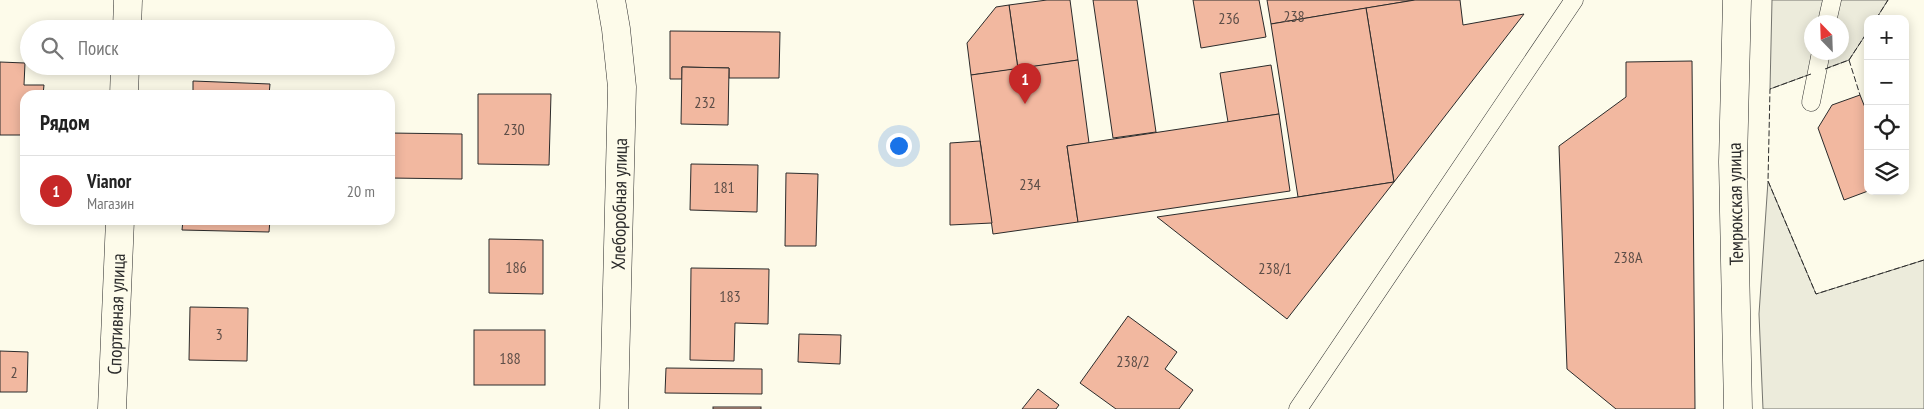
<!DOCTYPE html>
<html lang="ru">
<meta charset="utf-8">
<style>
body{margin:0;font-family:"PT Sans Narrow",sans-serif;background:#f2f2f2;color:#222}
.controls{position:absolute;right:15px;top:15px;display:grid;overflow:hidden;border-radius:10px;box-shadow:0 2px 12px #0003}
.controls button{width:45px;height:45px;display:grid;place-items:center;padding:0;border:0;border-bottom:1px solid #e0e0e0;background:#fff;color:#222;font:25px sans-serif}
.compass{position:absolute;left:1804px;top:15px;width:45px;height:45px;border-radius:50%;background:#fff;box-shadow:0 2px 12px #0003;rotate:337deg}
.you{position:absolute;left:898px;top:145px;width:18px;height:18px;margin:-12px;border:4px solid #fff;border-radius:50%;background:#1a73e8;box-shadow:0 0 0 8px #1a73e833}
.badge{display:grid;place-items:center;width:32px;height:32px;border-radius:50%;background:#c62828;color:#fff;font-size:16px;font-weight:700}
.pin{position:absolute;translate:-50% -41px;filter:drop-shadow(0 1px 2px #0008)}
.pin::after{content:'';position:absolute;top:26px;width:18px;height:15px;background:inherit;clip-path:polygon(0 0,100% 0,50% 100%)}
.list{margin:0;padding:0;list-style:none}
h2{display:flex;justify-content:space-between;align-items:center;height:65px;margin:0;padding:0 20px;font-size:21px}
h2 small{font-size:16px;font-weight:400;color:#767676}
.list li{display:grid;grid-template-columns:32px 1fr auto;gap:15px;align-items:center;box-sizing:border-box;height:70px;padding:0 20px;border-top:1px solid #e0e0e0}
.list b{display:block;font-size:19px;white-space:nowrap}
.list p{margin:0;font-size:16px;white-space:nowrap;color:#767676}
.list em{font-size:16px;font-style:normal;color:#767676}
.icon{flex:none;width:28px;height:28px;fill:none;stroke:currentColor;stroke-width:2;stroke-linecap:round;stroke-linejoin:round}
.map{position:relative;flex:none;width:1924px;height:409px;overflow:hidden}
.search{position:absolute;background:#fff;box-shadow:0 2px 12px #0003;left:20px;top:20px;width:375px;height:55px;display:flex;align-items:center;gap:12px;box-sizing:border-box;padding:0 18px;border-radius:28px;color:#767676;font-size:19px}
.panel{position:absolute;background:#fff;box-shadow:0 2px 12px #0003;left:20px;top:90px;width:375px;height:135px;border-radius:15px}
.map>svg:first-child{display:block}
.green{fill:#ecebdb;stroke:#74746e;fill-rule:evenodd}
.building{fill:#f2b8a0;stroke:#2b2b2b}
.lines{fill:none;stroke-linecap:round;stroke-linejoin:round}
.service-casing{stroke:#2b2b2b;stroke-width:19}
.minor-casing{stroke:#2b2b2b;stroke-width:29}
.service{stroke:#fdfbea;stroke-width:18}
.minor{stroke:#fdfbea;stroke-width:28}
.fence{stroke:#2b2b2b;stroke-width:1;stroke-dasharray:6 2.5;stroke-linecap:butt}
.labels{text-anchor:middle;stroke-width:4;stroke-linejoin:round;paint-order:stroke}
.number-label{font-size:16px;fill:#5d4e48}
.street-label{font-size:19px;fill:#2b2b2b;stroke:#fdfbea}
</style>
<div class="map">
<svg width="1924" height="409" viewBox="0 0 1924 409">
<rect width="100%" height="100%" fill="#fdfbea"/>
<g class="green">
<path d="M1772,0h116l-12,19h-8v12l-19,29 -79,29zM1812,22h30v30h-30z"/>
<path d="M1768,181l48,113 108,-34v149h-161l-4,-95z"/>
</g>
<g class="building">
<path d="M1047,0h23l8,60 -60,9 -9,-64z"/>
<path d="M1093,0h44l19,132 -43,6z"/>
<path d="M1193,0h66l7,37 -65,11z"/>
<path d="M1267,0h148l-144,24z"/>
<path d="M1415,0h45l3,25 61,-11 -130,168 -28,-174z"/>
<path d="M1009,5l9,64 -47,6 -4,-32 29,-36z"/>
<path d="M1366,8l28,174 -96,15 -27,-173z"/>
<path d="M670,31l110,1 -1,46h-50v-10l-47,-1v12h-12z"/>
<path d="M1078,60l11,83 -22,3 11,76 -85,12 -22,-159z"/>
<path d="M1692,61l3,348h-79l-49,-40 -8,-223 67,-49v-35z"/>
<path d="M0,62l25,1 -1,22h20l-1,10h-18v40h-25z"/>
<path d="M1271,65l8,49 -51,8 -8,-49z"/>
<path d="M682,67l47,1 -1,57 -47,-1z"/>
<path d="M193,81l77,3 -1,11h-76z"/>
<path d="M290,93l65,2h-65z"/>
<path d="M478,94h73l-2,71 -71,-1z"/>
<path d="M1860,95l8,20v76l-24,9 -26,-72 14,-23z"/>
<path d="M1279,114l11,77 -212,31 -11,-76z"/>
<path d="M390,133l72,1v45l-72,-1z"/>
<path d="M980,141l12,82 -42,2v-82z"/>
<path d="M691,164l67,1 -1,47 -67,-2z"/>
<path d="M786,173l32,1 -2,72h-31z"/>
<path d="M1394,182l-107,137 -130,-102 141,-20z"/>
<path d="M183,220h87l-1,12 -87,-2z"/>
<path d="M489,239l54,1v54l-54,-1z"/>
<path d="M691,268l78,1 -1,55 -33,-1 -1,38 -44,-1z"/>
<path d="M190,307l58,1 -1,53 -58,-1z"/>
<path d="M1128,316l49,36 -12,17 28,21 -14,19h-63l-36,-26z"/>
<rect x="474" y="330" width="71" height="55"/>
<path d="M799,334l42,1 -1,29 -42,-2z"/>
<path d="M0,351l28,1 -1,40h-27z"/>
<path d="M666,368l96,1v25l-97,-1z"/>
<path d="M1038,389l21,16 -3,4h-34z"/>
<rect x="713" y="407" width="48" height="2"/>
</g>
<g class="lines">
<defs>
<g id="service">
<path d="M1827,22l5,-22"/>
<path d="M1811,102l10,-50"/>
<path d="M1298,409l276,-409"/>
</g>
<g id="minor">
<path d="M611,0l5,29 6,58 -8,322"/>
<path d="M1737,0l-4,162 5,247"/>
<path d="M127,29l1,-29"/>
<path d="M124,95l1,-29"/>
<path d="M112,409l8,-189"/>
</g>
</defs>
<use href="#service" class="service-casing"/>
<use href="#minor" class="minor-casing"/>
<use href="#service" class="service"/>
<use href="#minor" class="minor"/>
<g class="fence">
<path d="M1876,19l12,-19"/>
<path d="M1849,60l11,35"/>
<path d="M1825,69l24,-9 19,-29"/>
<path d="M1811,74l-41,15 -2,92 48,113 108,-34"/>
</g>
</g>
<g class="labels">
<g class="number-label">
<text x="1294" y="22">238</text>
<text x="1229" y="24">236</text>
<text x="705" y="108">232</text>
<text x="514" y="135">230</text>
<text x="1030" y="190">234</text>
<text x="724" y="193">181</text>
<text x="1628" y="263">238А</text>
<text x="516" y="273">186</text>
<text x="1275" y="274">238/1</text>
<text x="730" y="302">183</text>
<text x="219" y="340">3</text>
<text x="510" y="364">188</text>
<text x="1133" y="367">238/2</text>
<text x="14" y="378">2</text>
</g>
<g class="street-label">
<text transform="translate(619 204) rotate(-89)" y="7">Хлеборобная улица</text>
<text transform="translate(1735 204) rotate(-91)" y="7">Темрюкская улица</text>
<text transform="translate(116 314) rotate(-88)" y="7">Спортивная улица</text>
</g>
</g>
</svg>
<div class="controls">
<button>+</button>
<button>−</button>
<button><svg class="icon" aria-label="locate" viewBox="0 0 24 24"><circle cx="12" cy="12" r="6"/><path d="M12 2v4M12 18v4M2 12h4M18 12h4"/></svg></button>
<button><svg class="icon" aria-label="layers" viewBox="0 0 24 24"><path d="M12 4l9 5-9 5-9-5zM3 14l9 5 9-5"/></svg></button>
</div>
<svg class="compass" viewBox="-18 -18 36 36"><path d="M0-13l5 13h-10z" fill="#e53935"/><path d="M0 13l5-13h-10z" fill="#767676"/></svg>
<div class="you"></div>
<div class="pin badge" style="left:1025px;top:104px">1</div>
<div class="search"><svg class="icon" aria-label="search" viewBox="0 0 24 24"><circle cx="10" cy="10" r="6"/><path d="M15 15l6 6"/></svg>Поиск</div>
<section class="panel">
<h2>Рядом<small></small></h2>
<ul class="list">
<li><span class="badge">1</span><div><b>Vianor</b><p>Магазин</p></div><em>20 m</em></li>
</ul>
</section>
</div>
